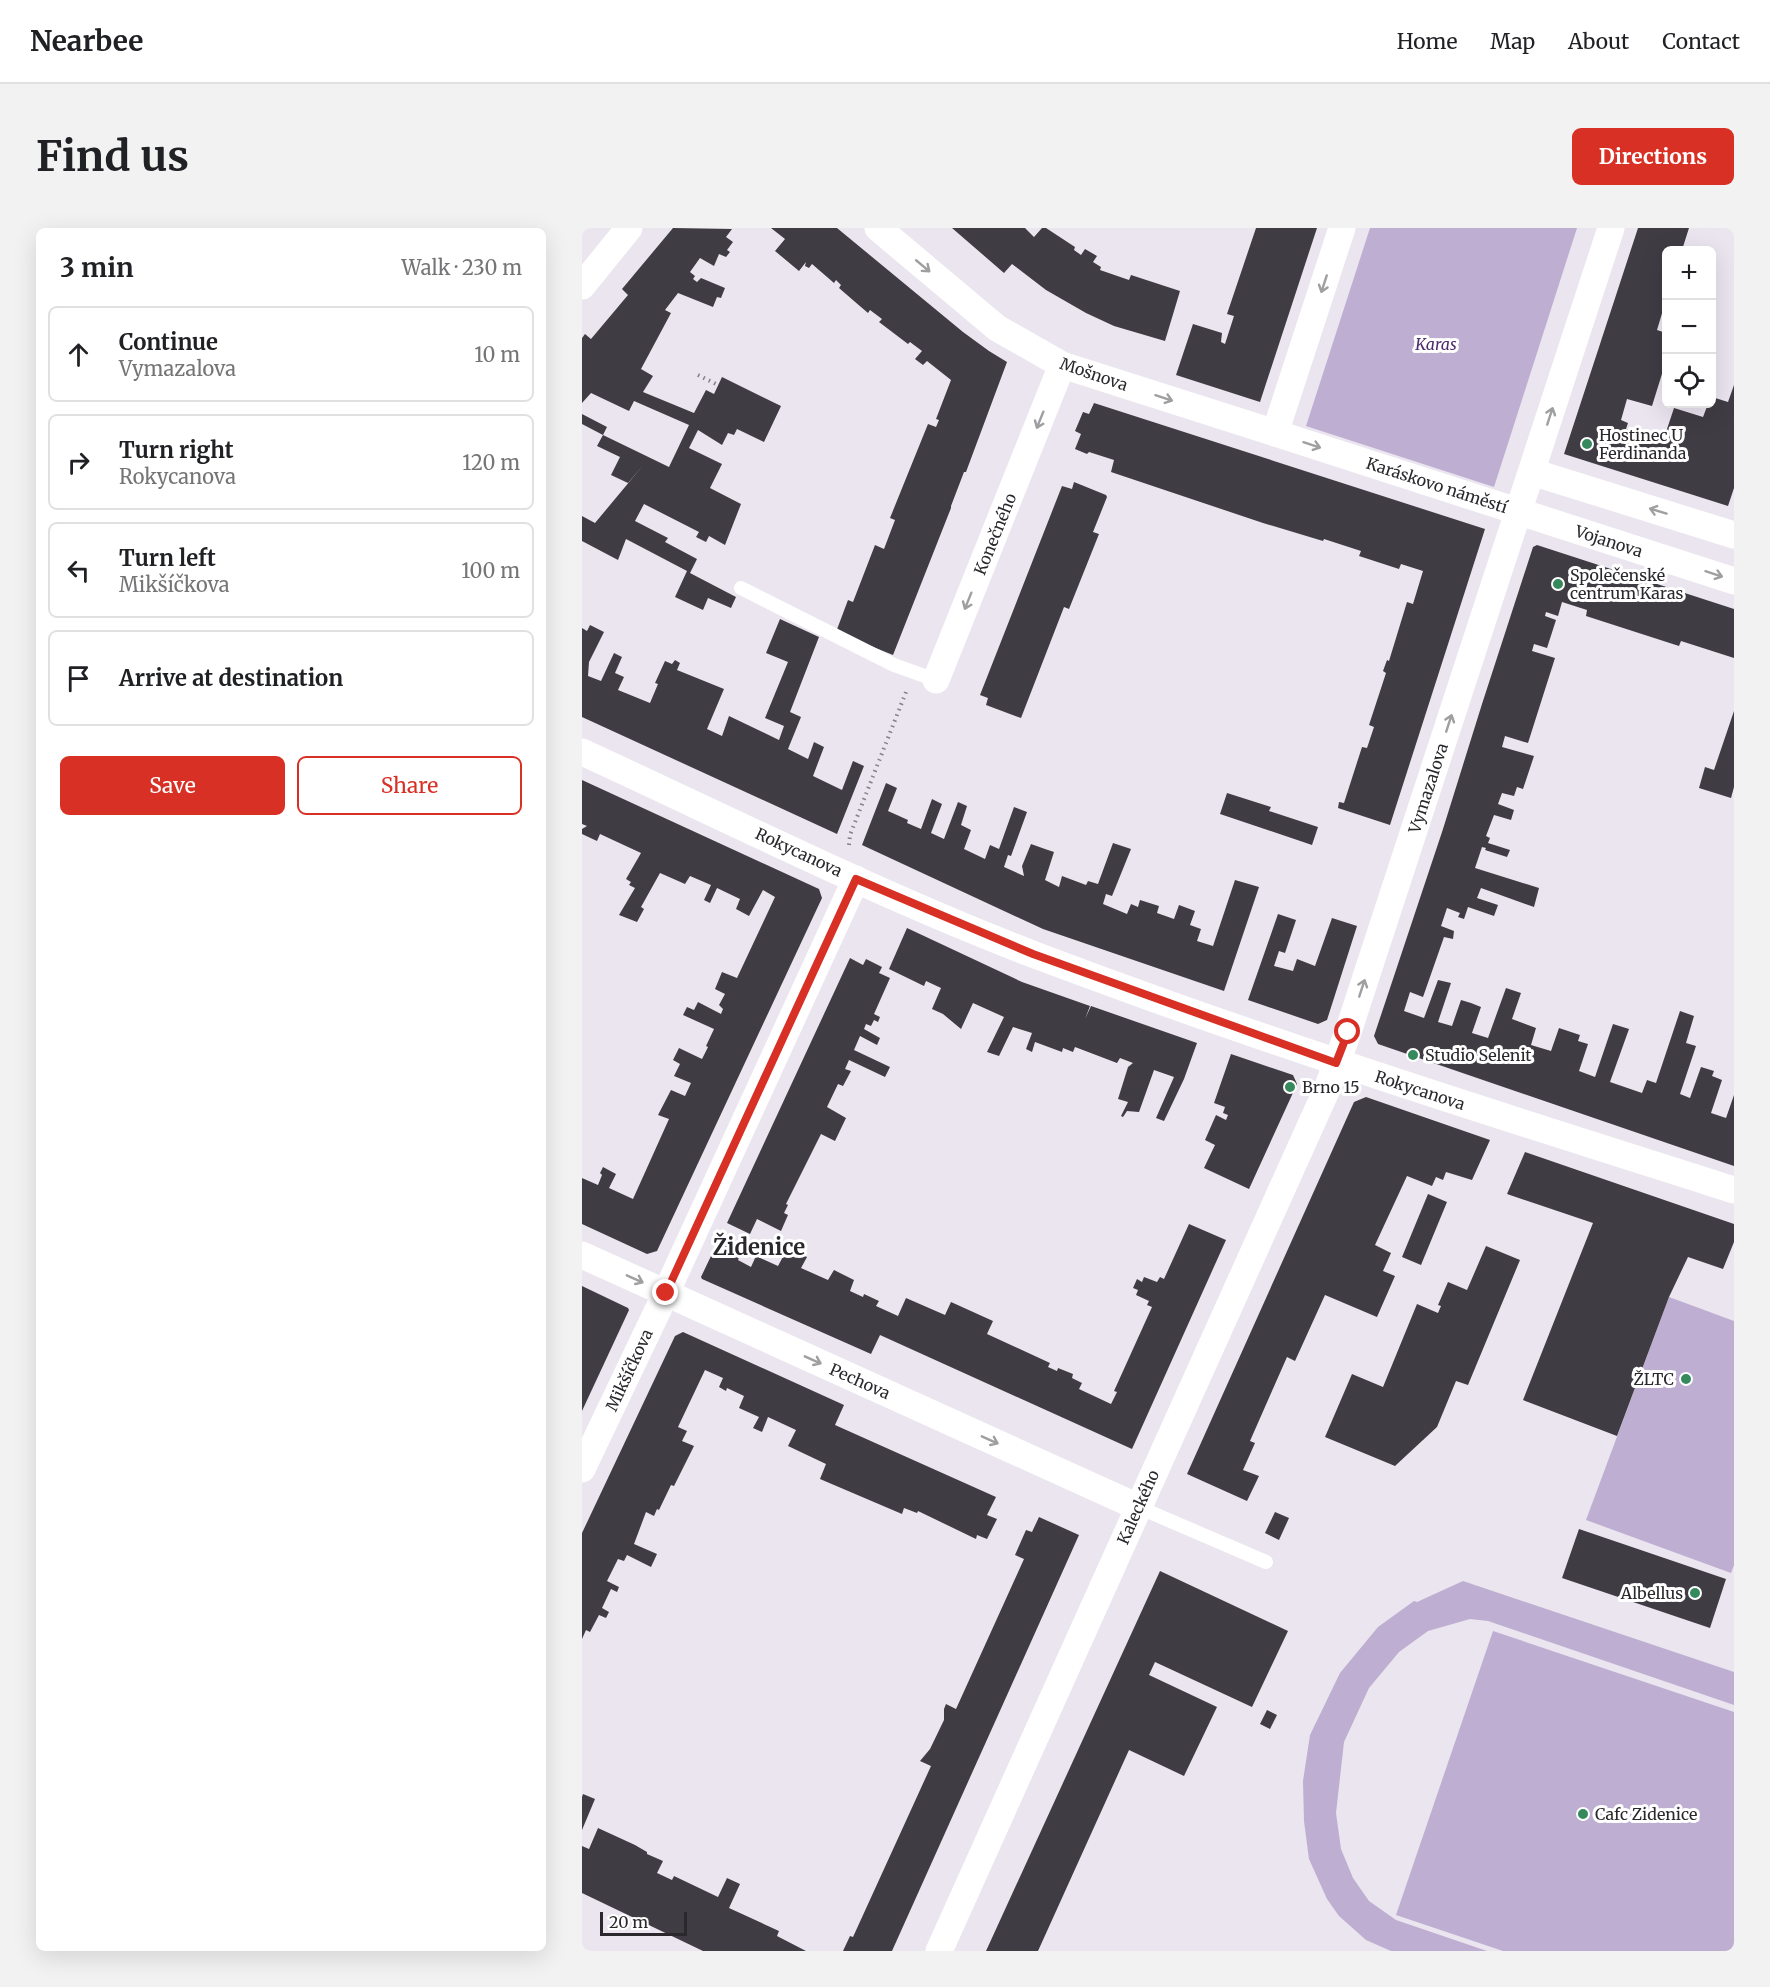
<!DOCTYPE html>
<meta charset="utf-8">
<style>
body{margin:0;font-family:Merriweather,serif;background:#f2f2f2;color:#202124}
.controls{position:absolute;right:18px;top:18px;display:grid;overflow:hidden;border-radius:9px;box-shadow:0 6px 24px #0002}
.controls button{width:54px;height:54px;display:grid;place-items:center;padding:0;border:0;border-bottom:2px solid #e0e0e0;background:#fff;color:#202124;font:30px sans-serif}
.scale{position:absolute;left:18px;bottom:15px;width:87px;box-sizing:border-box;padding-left:6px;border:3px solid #2a282c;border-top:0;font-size:16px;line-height:21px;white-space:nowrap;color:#2a282c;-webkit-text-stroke:4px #fff;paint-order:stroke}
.stop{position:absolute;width:18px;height:18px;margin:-14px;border:4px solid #d93025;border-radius:50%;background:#fff}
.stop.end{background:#d93025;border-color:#fff;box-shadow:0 2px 6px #0008}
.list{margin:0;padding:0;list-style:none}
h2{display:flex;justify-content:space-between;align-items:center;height:78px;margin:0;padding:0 24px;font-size:26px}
h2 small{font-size:20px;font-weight:400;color:#757577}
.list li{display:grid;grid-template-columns:39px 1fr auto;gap:18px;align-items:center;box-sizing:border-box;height:96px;margin:0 12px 12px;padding:0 12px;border:2px solid #e0e0e0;border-radius:9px}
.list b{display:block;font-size:22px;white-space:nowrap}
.list p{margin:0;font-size:20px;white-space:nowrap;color:#757577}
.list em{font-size:20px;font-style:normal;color:#757577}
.actions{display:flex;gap:12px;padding:18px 24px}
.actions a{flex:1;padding:14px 0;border:2px solid #d93025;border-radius:9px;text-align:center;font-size:21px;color:#d93025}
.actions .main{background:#d93025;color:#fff}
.icon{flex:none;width:33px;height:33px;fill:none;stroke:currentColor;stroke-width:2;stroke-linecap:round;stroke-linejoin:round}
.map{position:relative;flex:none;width:1152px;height:1723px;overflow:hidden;border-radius:9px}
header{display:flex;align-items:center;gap:36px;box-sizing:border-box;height:84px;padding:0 30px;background:#fff;border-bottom:2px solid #e0e0e0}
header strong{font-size:28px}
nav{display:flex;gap:33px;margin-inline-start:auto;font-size:21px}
.intro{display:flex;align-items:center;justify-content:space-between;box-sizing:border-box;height:144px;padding:0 36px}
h1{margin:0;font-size:42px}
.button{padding:15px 27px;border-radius:9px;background:#d93025;color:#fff;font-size:21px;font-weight:700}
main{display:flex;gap:36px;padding:0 36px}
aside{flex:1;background:#fff;border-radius:9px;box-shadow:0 6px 24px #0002}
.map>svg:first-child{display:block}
.green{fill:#beaed1}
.building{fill:#403c44}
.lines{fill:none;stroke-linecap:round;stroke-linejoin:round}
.path{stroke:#858188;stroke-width:4;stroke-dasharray:1.5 4.5;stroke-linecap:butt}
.lane{stroke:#fff;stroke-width:14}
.street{stroke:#fff;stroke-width:27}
.oneway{stroke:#9f9ea0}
.route{stroke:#d93025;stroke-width:8}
.poi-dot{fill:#35895c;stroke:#fff;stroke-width:2}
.labels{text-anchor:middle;stroke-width:6;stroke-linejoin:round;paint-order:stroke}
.park-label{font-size:16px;font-style:italic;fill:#4f2c6d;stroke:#fff}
.street-label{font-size:16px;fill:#2a282c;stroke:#fff}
.poi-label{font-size:16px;fill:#2a282c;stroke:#fff;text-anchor:start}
.district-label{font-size:22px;font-weight:bold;fill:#2a282c;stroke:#fff}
</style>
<header>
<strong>Nearbee</strong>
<nav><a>Home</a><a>Map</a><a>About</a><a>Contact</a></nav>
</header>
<div class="intro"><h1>Find us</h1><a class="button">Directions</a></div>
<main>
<aside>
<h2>3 min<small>Walk · 230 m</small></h2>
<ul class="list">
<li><svg class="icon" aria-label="ahead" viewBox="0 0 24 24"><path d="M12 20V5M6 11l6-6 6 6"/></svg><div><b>Continue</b><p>Vymazalova</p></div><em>10 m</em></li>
<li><svg class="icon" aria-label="right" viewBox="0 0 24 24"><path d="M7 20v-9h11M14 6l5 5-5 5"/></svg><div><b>Turn right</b><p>Rokycanova</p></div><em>120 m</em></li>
<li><svg class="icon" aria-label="left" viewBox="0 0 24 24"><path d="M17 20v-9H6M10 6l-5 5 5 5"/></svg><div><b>Turn left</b><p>Mikšíčkova</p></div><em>100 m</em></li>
<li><svg class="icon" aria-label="arrive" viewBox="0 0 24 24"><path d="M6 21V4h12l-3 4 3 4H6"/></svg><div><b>Arrive at destination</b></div></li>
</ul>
<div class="actions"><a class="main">Save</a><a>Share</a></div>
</aside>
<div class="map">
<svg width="1152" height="1723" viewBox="0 0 1152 1723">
<rect width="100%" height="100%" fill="#eae5ef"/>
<g class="green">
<path d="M788,0h207l-83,259 -188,-61z"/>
<path d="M1087,1069l65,24v244l-3,8 -145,-53z"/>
<path d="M881,1353l271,91v33l-246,-84 -18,-2 -42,12 -29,21 -30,36 -25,54 -8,71 5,36 12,29 16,23 27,19 91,31h-96l-25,-11 -27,-24 -12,-17 -18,-40 -5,-38 -1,-40 7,-46 30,-62 38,-46 36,-26 3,1z"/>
<path d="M911,1403l241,81v239h-231l-107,-36z"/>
</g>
<g class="building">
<path d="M91,0l59,1 -6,8 7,5 -6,8 3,2 -4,5 -7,-3 -5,12 -14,-8 -10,14 5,4 -2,3 4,3 4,-4 24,10 -4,10 -4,-1 -4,10 -35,-14 -13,17 6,3 -30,56 12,7 -10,16 51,21 12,-23 8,4 8,-17 59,29 -17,36 -27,-13 -3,6 -6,-2 -6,12 -24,-15 -9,18 33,16 -12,24 31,16 -16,41 -16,-9 -3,6 -10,-5 3,-5 -55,-28 -9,17 33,17 -3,4 32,17 -7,14 46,24 -5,11 -23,-10 -5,12 -28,-13 12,-26 -61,-32 -8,21 -36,-19v-25l13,7 50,-60 -17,20 -17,-8 9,-18 -23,-11 6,-11 -21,-11v-10l25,13 -4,8 66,32 20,-42 -55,-24 -5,10 -38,-18 -9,10v-65l3,-4 6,5 37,-44 -6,-6z"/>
<path d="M189,0h66l126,104 26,19 18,11 -41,110h-2l-13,34v2l-58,147 -57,-23 12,-32 5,2 22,-57 9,4 11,-29 -5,-2 38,-94 8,3 3,-7 -3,-1 15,-39 -24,-19 -4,4 -8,-6 7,-8 -12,-9 -2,2 -29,-22 3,-3 -12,-9 -2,3 -14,-12 -15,-13 2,-3 -5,-5 -2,3 -22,-19 -3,4 -4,-2 1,-4 -7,9 -24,-20 10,-12z"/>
<path d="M370,0h73l9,9 8,-9h4l29,19 -1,3 7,5 4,-6 12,7 -4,6 8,5 -1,3 29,10 2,-5 49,16 -15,50 -51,-15 -28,-13 -40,-23 -34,-26 -8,9z"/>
<path d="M674,0h61l-57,174 -84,-27 17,-51 29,9 -1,9 4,2 9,-28 -7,-2z"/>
<path d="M1056,0h51l-7,22h-16v50l-9,30 9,3v28l-14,45 -25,-7 -6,21 7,3 -2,6 37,12 11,-33 29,9 5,-13h4v-7l16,5 6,-17v103l-6,18 -164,-52z"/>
<path d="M512,175l391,126 -95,296 -52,-17 1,-6 5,1 18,-56 5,1 7,-21 -5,-2 17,-52 -3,-2 4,-11 2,1 18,-59 6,2 10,-33 -22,-7 -2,5 -40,-13 2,-5 -37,-12 -1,2 -60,-18 -152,-51 3,-12 -25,-8 -2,2 -12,-5 6,-15 -6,-3 8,-19 6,2z"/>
<path d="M492,254l32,13 1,2 -14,35 6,2 -30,75 -5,-2 -43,111 -35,-13 2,-7 -8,-3 82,-209 10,3z"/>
<path d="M955,317l197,64v49l-53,-17 -2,5 -93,-30 1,-6 -25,-8 -4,14 -12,-4 -1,4 11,4 -9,28 -13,-4 -2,7 23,7 -27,85 -23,-7 -3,11 32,9 -11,33 -6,-2 -3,9 -12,-3 -4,11 16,6 -3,10 -17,-5 -8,21 4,2 -2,5 22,7 -3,7 -22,-7 1,-2 -4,-1 -7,21 64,20 -5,19 -53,-19 -4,10 21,7 -4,11 -26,-9 -4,12 -6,-2 2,-4 -13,-5 -6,18 13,5 -1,8 -9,-2 -21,60 -13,-5 -6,19 20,7 14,-38 13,3 -13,39 14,4 9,-26 10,3 10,4 -9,26 16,5 18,-50 15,5 -9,26 24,9 -5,17 20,6 8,-23 21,7 -2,6 10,3 -9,27 16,6 18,-53 16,5 -19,53 32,11 5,-13 9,3 24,-72 14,5 -8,27 10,3 -16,48 10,4 11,-31 13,4 -2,5 10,4 -11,33 15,5 8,-23v71l-356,-122 -4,-8 69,-207 39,-125 51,-157z"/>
<path d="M198,391l39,18 -29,75 11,5 -13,32 20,10 6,-17 10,5 -11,29 29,14 11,-29 11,5 -27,68 -255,-117v-89l5,3 3,-6 14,7 -15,30 -1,14 13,5 13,-28 8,4 -7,16 9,4 -6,13 32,13 8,-19 -3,-1 10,-22 7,3 3,-4 5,3 -3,7 47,19 -17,40 15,7 7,-20 50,24 5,-14 -19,-8 23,-56 -22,-9z"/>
<path d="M1152,483v76l-3,11 -32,-10 6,-21 9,3z"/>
<path d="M0,552l237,109 3,9 -165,353 -10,3 -65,-30v-46l16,7 4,-10 -2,-2 3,-6 13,7 -7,14 24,11 36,-80 -11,-4 13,-25 14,6 6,-13 -17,-7 6,-12 -7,-4 6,-12 23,11 6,-12 -2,-1 8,-17 -31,-14 4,-8 7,3 4,-8 23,12 2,-5 -4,-4 6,-11 -10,-5 7,-17 15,6 38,-81 -12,-7 -14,26 -13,-7 4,-10 -23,-11 -7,15 -6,-3 7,-15 -21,-9 -5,8 -25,-11 -19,34 3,2 -7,13 -18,-7 16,-27 -6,-3 2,-3 -5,-3 15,-26 -41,-19 -3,7 -15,-7v-5l5,-3 -5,-2z"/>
<path d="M304,555l11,5 -9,23 20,9 -1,3 14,6 11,-30 10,5 -11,29 13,6 14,-37 9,4 -6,19 10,5 -7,19 21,10 5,-14 9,4 15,-42 13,5 -16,44 -3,-1 -4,12 20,9 -2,-10 9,-22 14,5 9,3 -9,28 14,7 3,-11 24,9 2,-4 10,3 15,-41 18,6 -19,47 -6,-2 -3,10 24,10 4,-10 7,3 2,-7 19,6 -2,7 17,6 5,-14 16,6 -5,14 11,4 -4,12 16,5 22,-66 24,7 -35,104 -181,-62 -181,-84z"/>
<path d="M645,565l44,14 -2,4 49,16 -6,18 -92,-31z"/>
<path d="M696,686l18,6 -11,33 -6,-2 -5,15 19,5 4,-12 18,7 17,-48 25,8 -30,94 -9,4 -70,-24z"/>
<path d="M325,700l115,54 68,24 -5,13 6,-13 106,37 -13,36 -20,42 -8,-3 18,-41 -20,-7 -15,42 -12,-1 -4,6 -2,-1 7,-14 -10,-3 10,-32 5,-4 -13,-5 -3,5 -42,-16 -2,5 -10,-4 -1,4 -27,-10 -3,10 -6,-3 6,-16 -19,-6 -14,29 -12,-4 17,-35 -31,-14 -12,26 -18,-15 -11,-5 9,-21 -15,-7 -2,5 -35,-17z"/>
<path d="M268,730l13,7 3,-6 16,8 -3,6 11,5 -16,36 6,3 -2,5 -4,-2 -3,6 -5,-2 -2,5 16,9 -3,7 -17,-9 -6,14 36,17 -5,10 -36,-17 -4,9 6,2 -8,15 -5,-2 -11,23 19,11 -11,23 -14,-7 -35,70 2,1 -4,8 4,2 -7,16 -24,-12 -7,15 -23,-11z"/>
<path d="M649,826l62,21 4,9 -48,105 -45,-21 11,-23 -10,-5 11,-25 10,5 2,-5 -5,-2 2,-6 -11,-4z"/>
<path d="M784,869l124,43 -18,40 -26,-8 -3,8 -7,-3 -4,9 -25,-10 -32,69 16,8 -8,18 12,5 -18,41 -52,-22 -30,66 -8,-4 -37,84 5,2 -12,27 16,6 -12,25 -60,-27 167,-372z"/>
<path d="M943,924l209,72v18l-11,27 -35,-12 -19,40 -52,139 -94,-36 70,-177 -86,-29z"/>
<path d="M846,966l19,8 -26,63 -19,-8z"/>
<path d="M607,996l37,16 -94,209 -252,-114 -9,19 -169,-75 -1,-2 20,-42 23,11 -6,14 13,7 5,-11 22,10 7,-13 11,5 2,-5 9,4 -6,11 27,12 6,-10 20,10 -4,11 13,6 1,-3 15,7 -3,5 22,10 8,-18 39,17 6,-13 42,19 -6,13 63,29 -2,4 9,4 1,-3 15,6 -1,4 10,5 -3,6 32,15 6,-12 -3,-1 38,-84 -5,-2 2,-4 -13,-6 2,-5 -5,-2 4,-9 5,3 2,-5 13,5 3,-5 4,2z"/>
<path d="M904,1018l34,14 -52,125 -12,-4 -19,46 -42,39 -70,-29 27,-63 31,13 34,-83 21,9 3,-7 -3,-1 10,-23 19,8z"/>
<path d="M0,1058l46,22 1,2 -47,101z"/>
<path d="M101,1104l161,73 -9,20 161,72 -9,18 10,4 -10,20 -10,-4 -1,4 -58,-28 -1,2 -13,-5 -2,6 -82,-35 6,-15 -38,-18 8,-16 -28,-13 -6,15 -9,-4 6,-11 -20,-9 5,-12 -17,-8 -1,3 -7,-4 4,-9 -18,-8 -27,57 9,4 -5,10 12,5 -20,40 -3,-1 -12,25 -2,-1 -3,7 -8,-4 -12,32 23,10 -6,13 -24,-12 -3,6 -6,-2 -11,22 12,6 -2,5 -6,-3 -9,19 7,4 -3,6 -7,-3 -9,17 -4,-2 -4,9v-106l93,-197z"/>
<path d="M693,1284l14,6 -10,22 -14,-7z"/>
<path d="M457,1289l40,18 -187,416h-49l7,-15 3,1 78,-171 -11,-5 10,-12 14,-29v-11l2,-5 10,5 68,-150 -9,-4 11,-25 6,2z"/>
<path d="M997,1301l147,50 -16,49 -148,-50z"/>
<path d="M578,1343l128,60 -36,76 -97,-45 -6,13 68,32 -33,69 -55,-26 -91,201h-52z"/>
<path d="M685,1482l10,5 -7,14 -10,-5z"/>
<path d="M1,1566l12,5 -13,31v-33z"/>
<path d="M16,1600l37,17 12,7v2l16,7 -6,12 15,7 2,-4 44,21 9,-19 13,6 -11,24 50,23 -2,5 29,15h-103l-121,-58v-47l7,3z"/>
</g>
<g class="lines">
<g class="path">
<path d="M116,147l20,10"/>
<path d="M267,617l1,-10 56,-143"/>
</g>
<g class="lane">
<path d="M159,360l153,77 42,15"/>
<path d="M556,1279l128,55"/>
</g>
<g class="street">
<path d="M296,0l119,100 65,37 213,68"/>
<path d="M760,0l-67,205 459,148"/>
<path d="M0,58l47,-58"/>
<path d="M950,244l202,63"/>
<path d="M354,452l126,-315"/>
<path d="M0,524c150,69 299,144 453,203 230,87 465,161 699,235"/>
<path d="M0,1027l556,252"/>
<path d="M0,1241l84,-176 190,-414"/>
<path d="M357,1723l388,-862 21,-57 263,-804"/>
</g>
</g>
<defs><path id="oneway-shaft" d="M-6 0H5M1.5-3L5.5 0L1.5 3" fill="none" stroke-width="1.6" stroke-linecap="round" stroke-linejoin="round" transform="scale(1.5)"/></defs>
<g class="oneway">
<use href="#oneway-shaft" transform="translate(341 38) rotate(40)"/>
<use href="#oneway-shaft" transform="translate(742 56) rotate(108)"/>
<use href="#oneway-shaft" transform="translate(582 170) rotate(18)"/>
<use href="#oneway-shaft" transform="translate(968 188) rotate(-72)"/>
<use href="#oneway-shaft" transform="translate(458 192) rotate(112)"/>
<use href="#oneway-shaft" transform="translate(730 217) rotate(18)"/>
<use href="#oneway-shaft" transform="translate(1076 283) rotate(-163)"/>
<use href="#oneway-shaft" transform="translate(1132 346) rotate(18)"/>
<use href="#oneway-shaft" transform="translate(386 373) rotate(112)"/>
<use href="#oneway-shaft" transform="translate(867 495) rotate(-72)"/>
<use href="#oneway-shaft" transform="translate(780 760) rotate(-72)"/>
<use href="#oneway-shaft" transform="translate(53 1051) rotate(24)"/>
<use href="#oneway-shaft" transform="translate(231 1132) rotate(24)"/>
<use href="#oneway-shaft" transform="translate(408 1212) rotate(24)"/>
</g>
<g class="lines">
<path class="route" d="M84,1065l190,-414 177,75 303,109 12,-31"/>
</g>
<g class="poi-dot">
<circle cx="1005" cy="216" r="6"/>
<circle cx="976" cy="356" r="6"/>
<circle cx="831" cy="827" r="6"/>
<circle cx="708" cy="859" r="6"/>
<circle cx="1104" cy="1151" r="6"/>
<circle cx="1113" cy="1365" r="6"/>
<circle cx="1001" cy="1586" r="6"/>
</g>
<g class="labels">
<g class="park-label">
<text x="854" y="122">Karas</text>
</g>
<g class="street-label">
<text transform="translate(512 146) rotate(19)" y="6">Mošnova</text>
<text transform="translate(855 257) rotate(18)" y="6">Karáskovo náměstí</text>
<text transform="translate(413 306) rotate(-68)" y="6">Konečného</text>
<text transform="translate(1027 313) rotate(18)" y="6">Vojanova</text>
<text transform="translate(846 560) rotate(-72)" y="6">Vymazalova</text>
<text transform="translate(217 624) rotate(25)" y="6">Rokycanova</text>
<text transform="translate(838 862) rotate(18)" y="6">Rokycanova</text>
<text transform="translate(47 1142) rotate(-65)" y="6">Mikšíčkova</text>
<text transform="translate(278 1153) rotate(24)" y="6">Pechova</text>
<text transform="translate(556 1279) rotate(-66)" y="6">Kaleckého</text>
</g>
<g class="poi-label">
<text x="1017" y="213">Hostinec U<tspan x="1017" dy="18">Ferdinanda</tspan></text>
<text x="988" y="353">Společenské<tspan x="988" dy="18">centrum Karas</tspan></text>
<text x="843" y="833">Studio Selenit</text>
<text x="720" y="865">Brno 15</text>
<text x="1092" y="1157" text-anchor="end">ŽLTC</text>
<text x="1101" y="1371" text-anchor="end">Albellus</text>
<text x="1013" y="1592">Cafc Zidenice</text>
</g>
<g class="district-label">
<text x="177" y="1027">Židenice</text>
</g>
</g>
</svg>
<div class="controls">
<button>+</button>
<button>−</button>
<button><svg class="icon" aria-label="locate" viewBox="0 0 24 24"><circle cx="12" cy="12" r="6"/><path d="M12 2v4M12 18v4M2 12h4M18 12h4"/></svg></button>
</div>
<div class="scale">20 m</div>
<div class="stop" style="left:766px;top:804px"></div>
<div class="stop end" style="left:84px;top:1065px"></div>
</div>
</main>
